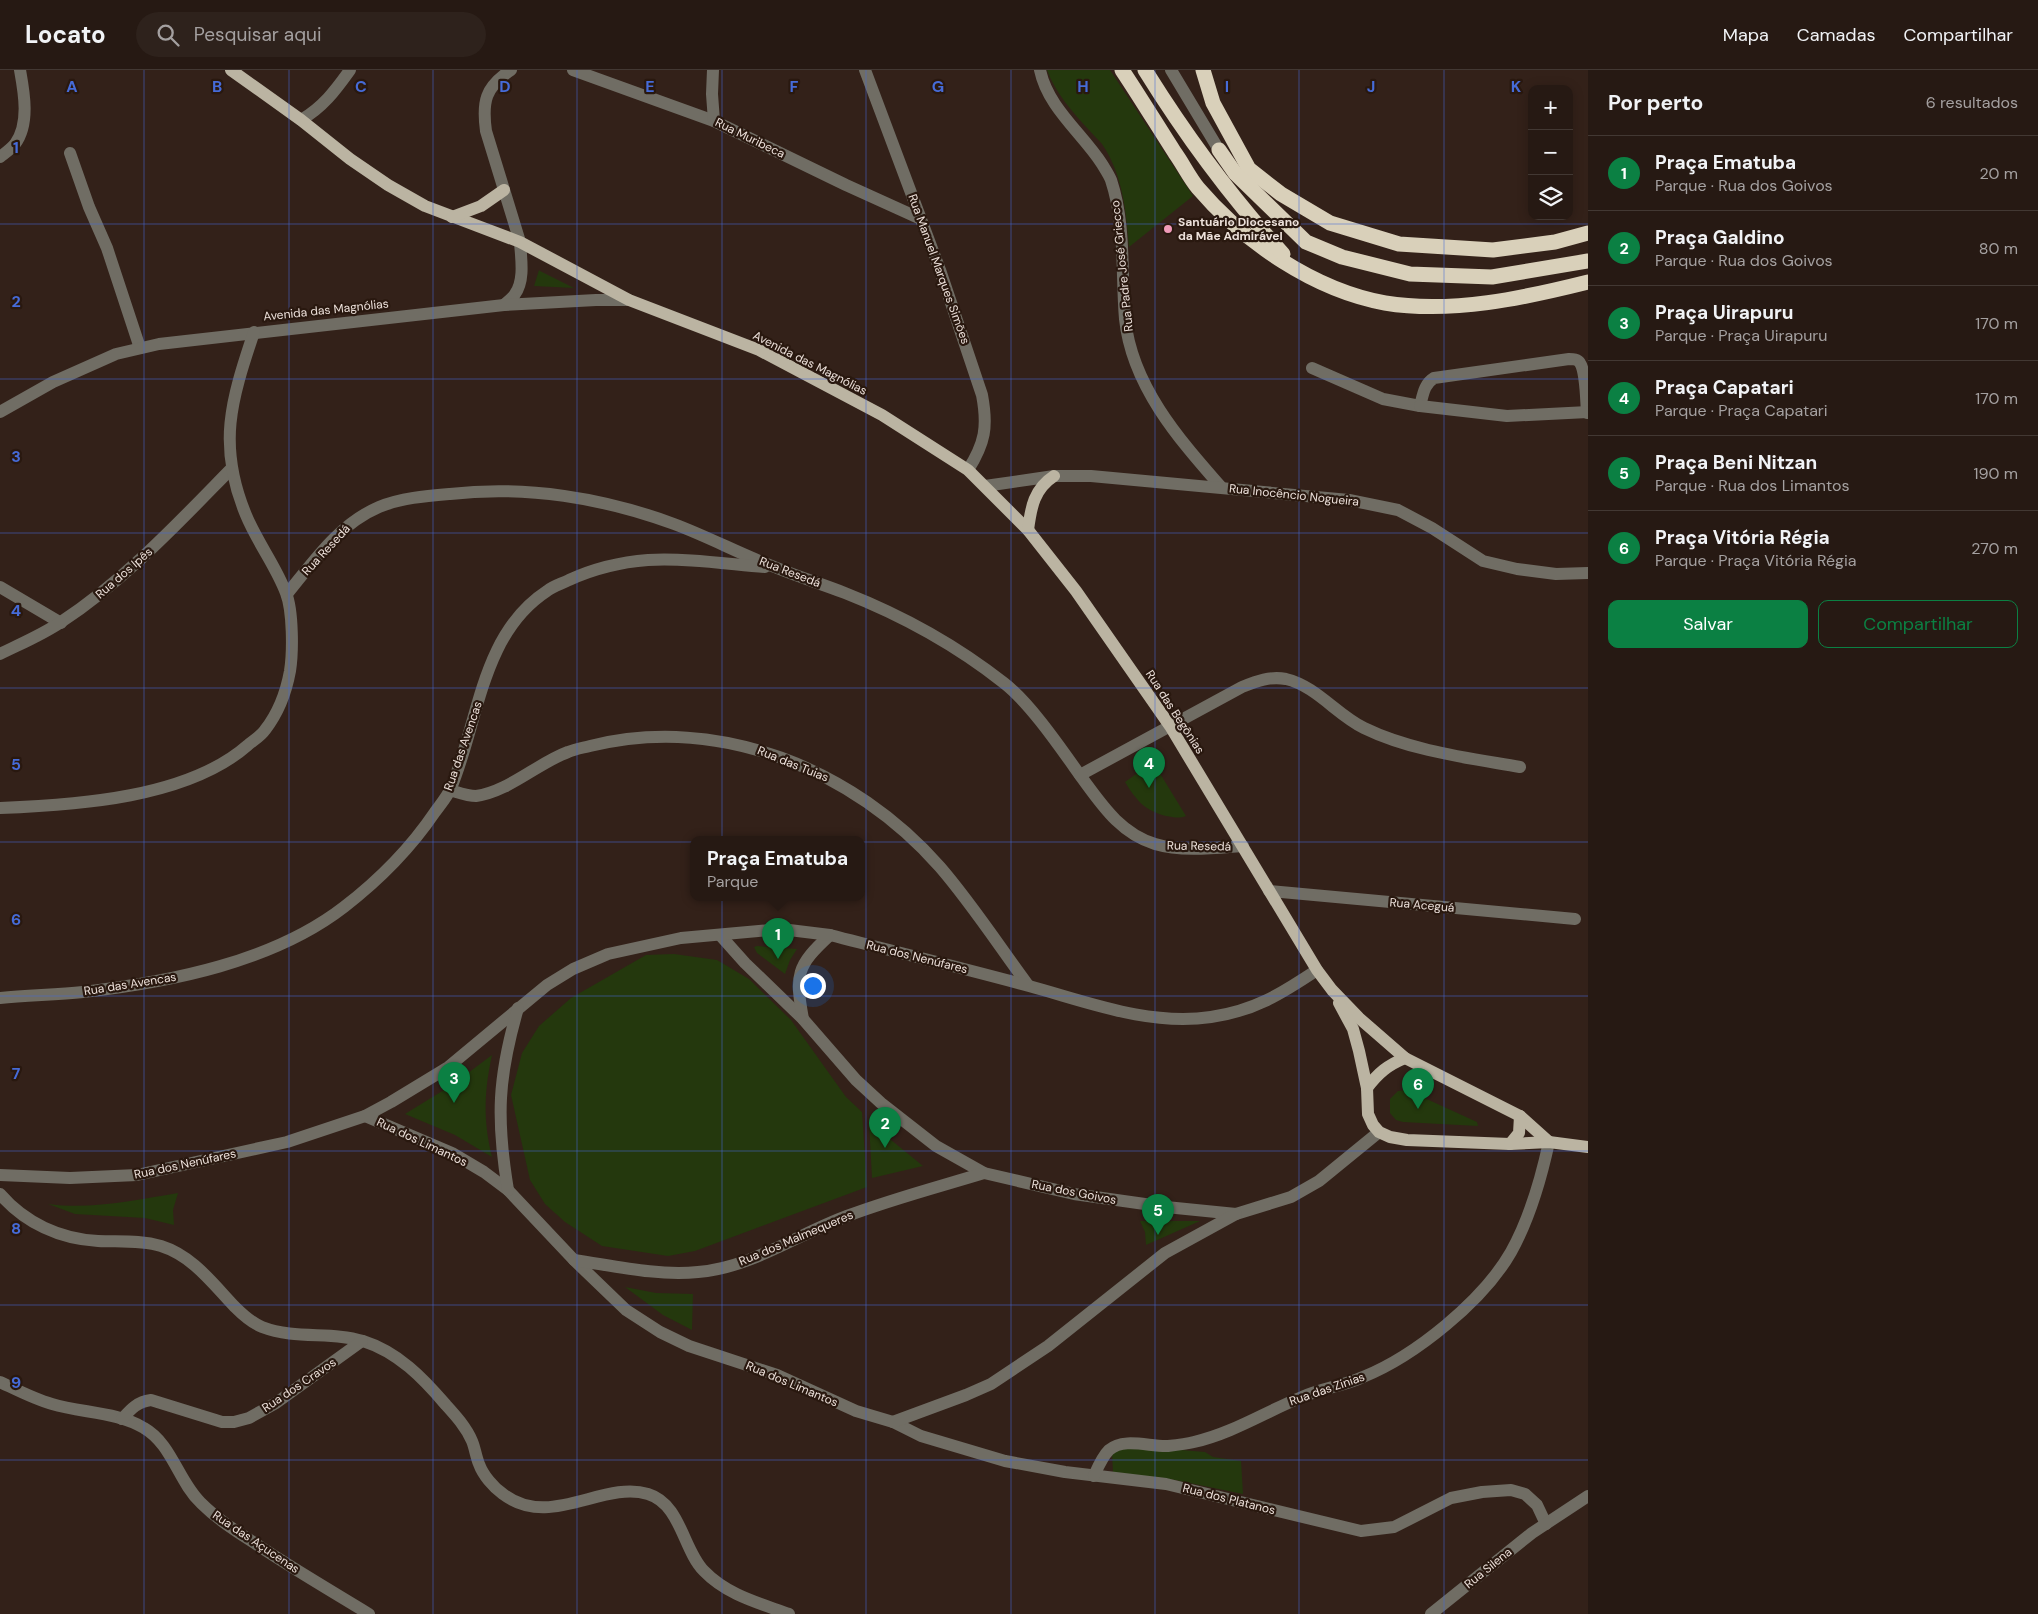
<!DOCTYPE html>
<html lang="pt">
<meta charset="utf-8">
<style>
body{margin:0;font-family:"DM Sans",sans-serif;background:#2e221c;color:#f1f3f6}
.controls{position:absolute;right:15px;top:15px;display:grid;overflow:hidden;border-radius:10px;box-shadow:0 2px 12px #0003}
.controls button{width:45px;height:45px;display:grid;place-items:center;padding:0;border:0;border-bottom:1px solid #423833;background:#261913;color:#f1f3f6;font:25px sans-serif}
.you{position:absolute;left:812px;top:915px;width:18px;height:18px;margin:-12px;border:4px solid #fff;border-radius:50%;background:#1a73e8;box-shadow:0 0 0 8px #1a73e833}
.badge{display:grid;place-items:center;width:32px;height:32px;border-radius:50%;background:#0b8043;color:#fff;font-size:16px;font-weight:700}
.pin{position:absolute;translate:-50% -41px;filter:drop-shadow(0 1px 2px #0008)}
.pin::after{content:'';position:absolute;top:26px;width:18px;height:15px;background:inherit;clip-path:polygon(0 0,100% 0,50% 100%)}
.popup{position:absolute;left:690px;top:766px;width:175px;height:65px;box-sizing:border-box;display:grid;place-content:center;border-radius:10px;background:#261913;filter:drop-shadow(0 1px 4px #0005);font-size:16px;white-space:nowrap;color:#a4a0a0}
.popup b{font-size:19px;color:#f1f3f6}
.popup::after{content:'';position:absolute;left:50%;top:100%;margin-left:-10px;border:10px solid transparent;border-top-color:#261913}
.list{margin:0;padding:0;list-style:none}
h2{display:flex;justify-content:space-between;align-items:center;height:65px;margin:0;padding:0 20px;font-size:21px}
h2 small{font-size:16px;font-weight:400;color:#a4a0a0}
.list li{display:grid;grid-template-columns:32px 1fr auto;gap:15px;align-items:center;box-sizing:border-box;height:75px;padding:0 20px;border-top:1px solid #423833}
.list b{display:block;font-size:19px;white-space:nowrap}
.list p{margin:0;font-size:16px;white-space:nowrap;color:#a4a0a0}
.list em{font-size:16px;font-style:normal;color:#a4a0a0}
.actions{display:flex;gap:10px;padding:15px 20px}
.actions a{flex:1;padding:11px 0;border:1px solid #0b8043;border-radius:10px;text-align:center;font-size:18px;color:#0b8043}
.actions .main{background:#0b8043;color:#fff}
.icon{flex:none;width:28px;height:28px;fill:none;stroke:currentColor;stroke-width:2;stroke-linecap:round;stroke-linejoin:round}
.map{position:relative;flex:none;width:1588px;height:1544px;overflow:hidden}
header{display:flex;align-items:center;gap:30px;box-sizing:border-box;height:70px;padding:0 25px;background:#261913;border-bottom:1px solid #423833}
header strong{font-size:24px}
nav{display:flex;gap:28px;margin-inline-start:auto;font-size:18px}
.search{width:350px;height:45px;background:#2e221c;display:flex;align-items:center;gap:12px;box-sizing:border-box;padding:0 18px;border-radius:28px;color:#a4a0a0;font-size:19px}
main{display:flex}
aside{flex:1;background:#261913}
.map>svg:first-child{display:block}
.green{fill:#24380d}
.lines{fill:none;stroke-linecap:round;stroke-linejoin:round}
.minor{stroke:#706d64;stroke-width:12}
.major{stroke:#bbb4a2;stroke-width:12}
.highway{stroke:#d9d0ba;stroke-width:15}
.grid{fill:none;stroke:#466bd8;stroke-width:1;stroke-opacity:0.55}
.poi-dot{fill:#ef9ab8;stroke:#29180f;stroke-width:2}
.labels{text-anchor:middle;stroke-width:4.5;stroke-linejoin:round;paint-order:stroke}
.street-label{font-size:12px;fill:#ece0da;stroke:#29180f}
.poi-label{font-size:12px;font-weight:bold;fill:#ece0da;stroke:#29180f;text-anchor:start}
.grid-label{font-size:16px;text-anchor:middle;font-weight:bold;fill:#466bd8;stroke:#29180f;stroke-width:4.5;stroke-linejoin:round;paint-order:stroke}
</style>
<header>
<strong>Locato</strong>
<div class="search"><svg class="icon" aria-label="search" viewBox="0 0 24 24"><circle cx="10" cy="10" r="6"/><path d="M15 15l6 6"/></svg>Pesquisar aqui</div>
<nav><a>Mapa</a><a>Camadas</a><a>Compartilhar</a></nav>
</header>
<main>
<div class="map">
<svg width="1588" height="1544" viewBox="0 0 1588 1544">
<rect width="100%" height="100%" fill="#332119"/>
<g class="green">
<path d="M1047,0h63l83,126 -64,51c-3,-36 -6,-72 -27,-103 -4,-5 -9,-9 -13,-14 -16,-17 -34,-38 -42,-60z"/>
<path d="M539,200l1,1 34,17 -40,-2z"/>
<path d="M1153,692l33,54c-7,3 -13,1 -20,0 -21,-5 -30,-16 -41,-34z"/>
<path d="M757,876l40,3 -7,11 -5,14 -28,-21 -3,-6z"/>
<path d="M674,884l43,6 32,19 42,41 55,77 16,15 5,75 -172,64 -27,5 -66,-10 -37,-24 -20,-18 -15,-24 -19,-85 11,-42 17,-27 32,-28 75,-43z"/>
<path d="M492,985c-8,37 -9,65 0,102l-37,-22 -50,-21 47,-29z"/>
<path d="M1407,1020l70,32 1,4 -75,-4 -7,-2 -6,-7v-14l8,-8z"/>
<path d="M869,1052l54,44 -51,12z"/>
<path d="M178,1123l-5,17 1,15 -29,-7 -70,-4 -27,-10c43,6 87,-4 130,-11z"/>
<path d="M1140,1151h60l-54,24 -1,-13z"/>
<path d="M625,1217l31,6 37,1 -1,36 -29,-15z"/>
<path d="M1121,1379h48l36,3 8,5 28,4 2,33 -68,-14 -62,-7 -1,-20z"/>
</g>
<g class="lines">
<g class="minor">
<path d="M573,0l141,51 132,64 75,34"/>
<path d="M713,0l-1,24 2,27"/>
<path d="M865,0l75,200 42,125c6,32 3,48 -14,75"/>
<path d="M1040,0c8,38 42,63 62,94 3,5 7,11 9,16 15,45 10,93 14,139 7,67 54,120 96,168"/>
<path d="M1171,0l48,80"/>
<path d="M301,50c22,-13 34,-29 49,-50"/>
<path d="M70,83l19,54 18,41 33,100"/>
<path d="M0,87c5,-4 11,-8 15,-13 15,-20 9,-52 5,-74"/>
<path d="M504,235c3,-3 9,-7 11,-11 10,-14 6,-36 5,-52l-34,-111c-4,-29 -1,-44 25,-61"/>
<path d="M1312,298l71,31 37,7c3,-11 4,-22 14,-28l135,-19c4,0 9,0 11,4 6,9 6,38 7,50"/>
<path d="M1420,336l87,10 81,-4"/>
<path d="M0,342l53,-30 63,-28 43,-10 345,-39 92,-5h33"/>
<path d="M985,416l69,-10h37l258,24 49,10 34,18 51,33 34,8 39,5 32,-1"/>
<path d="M0,517l61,36"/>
<path d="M287,524c27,-33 52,-70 92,-87 22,-9 47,-11 71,-13 75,-9 154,4 224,30 35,13 68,31 103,44 22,9 45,16 68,25 56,22 112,53 159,90 27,21 58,67 78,95 20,27 38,55 73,66 27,8 60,4 88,2"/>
<path d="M0,584c20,-10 42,-19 61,-32 64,-42 116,-98 170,-153"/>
<path d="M1080,705l162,-88c15,-6 28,-11 44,-8 30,7 51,36 78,49 47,23 105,30 156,39"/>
<path d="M450,720c7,2 18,6 26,6 32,-4 62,-33 92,-44 7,-3 14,-4 22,-6 129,-32 264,23 350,121 32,37 59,79 88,118"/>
<path d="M0,738c77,-3 188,-10 248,-63 6,-5 13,-9 17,-15 14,-18 21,-37 25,-59 3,-19 3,-60 -4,-78 -10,-27 -29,-51 -40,-78 -29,-70 -15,-114 8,-183"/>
<path d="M1269,821l306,28"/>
<path d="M720,865l25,28 58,56 53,61 25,23 55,43 48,27 90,21 92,13 70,7 55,-17 28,-16 60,-49"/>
<path d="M0,928c27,-3 55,-3 83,-6 87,-10 190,-30 261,-85 35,-27 66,-58 91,-95 5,-7 12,-15 16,-24 28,-67 30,-154 96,-197 6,-5 14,-7 22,-11 24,-11 52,-18 79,-20 39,-2 79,4 117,7"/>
<path d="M803,949c-8,-44 -7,-53 27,-84"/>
<path d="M365,1046l87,37 32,19 24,18 66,70 52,50 34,22 29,14 88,29 79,36 37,11 28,14 84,25 60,11 101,12 195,47 33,-4 57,-29 31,-6 29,-2 14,4 12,11 9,19"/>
<path d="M0,1105l70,3 67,-3 150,-33 78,-26 26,-14 56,-34 100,-83 26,-16 35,-15 73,-16 100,-9 49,6c66,17 133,33 199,51 59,16 119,40 182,31 43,-6 70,-23 106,-47"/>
<path d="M508,1120c-12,-72 -10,-113 10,-182"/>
<path d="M0,1124c25,29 60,45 98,47 21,1 42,-1 63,5 32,10 52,38 74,61 8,8 17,16 27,20 34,13 69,4 101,14 35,11 60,37 83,64 10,11 20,22 26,36 3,7 4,16 7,23 4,11 14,23 24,30 47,36 100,-14 145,0 33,10 35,56 56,77 23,24 55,32 85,43"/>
<path d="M574,1190c41,6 83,16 124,12 53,-4 100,-38 149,-56 45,-17 91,-29 137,-43"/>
<path d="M0,1312c17,8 34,17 52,22 30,9 66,8 92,24 28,16 34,53 57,75 18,18 40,31 61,45 35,23 71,44 107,66"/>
<path d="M122,1349c9,-10 15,-17 29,-19l71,22h12l15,-4 27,-15 86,-62"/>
<path d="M893,1352l73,-27 25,-11 57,-38 117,-93 71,-39"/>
<path d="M1094,1406c4,-9 8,-19 15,-26 15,-13 41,-3 59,-4 9,-1 18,-2 26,-4 39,-9 71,-30 108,-45 20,-9 42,-11 61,-20 52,-21 120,-76 148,-125 19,-34 30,-73 38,-110"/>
<path d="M1431,1544l101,-81 56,-37"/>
</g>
<g class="major">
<path d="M231,0l70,50 49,39 38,26 37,21 95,36 109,58 130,50 123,65 86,55 60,60 48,61 94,135 147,244 15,20 27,28 46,40 115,58 29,26"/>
<path d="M452,147l29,-11 23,-16"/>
<path d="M1028,460c3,-23 6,-41 26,-54"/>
<path d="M1339,933l14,26 6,22 8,37 1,26 5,11 6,7 11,5 17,3 103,4 39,-2 39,5"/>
<path d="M1367,1018c11,-15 21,-23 38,-30"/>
<path d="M1510,1074l9,-11 1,-17"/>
</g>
<g class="highway">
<path d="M1122,0c18,27 35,55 53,83 8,11 14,24 23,35 46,54 116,102 187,115 67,11 139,-5 203,-21"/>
<path d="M1145,0c41,66 86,127 138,184"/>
<path d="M1203,0l10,33 36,66 32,25 49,29 69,21 94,6 62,-8 33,-9"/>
<path d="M1219,80l16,23 71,69 36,15 68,17 82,3 96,-16"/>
</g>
</g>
<path class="grid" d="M144,0v1544M289,0v1544M433,0v1544M577,0v1544M722,0v1544M866,0v1544M1011,0v1544M1155,0v1544M1299,0v1544M1444,0v1544M0,154h1588M0,309h1588M0,463h1588M0,618h1588M0,772h1588M0,926h1588M0,1081h1588M0,1235h1588M0,1390h1588"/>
<circle class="poi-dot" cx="1168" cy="159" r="5"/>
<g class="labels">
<g class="street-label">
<text transform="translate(750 68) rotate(26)" y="4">Rua Muribeca</text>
<text transform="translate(1122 196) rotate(-96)" y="4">Rua Padre José Griecco</text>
<text transform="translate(939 199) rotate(70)" y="4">Rua Manuel Marques Simões</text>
<text transform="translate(326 240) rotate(-6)" y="4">Avenida das Magnólias</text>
<text transform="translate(810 293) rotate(27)" y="4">Avenida das Magnólias</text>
<text transform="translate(1294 425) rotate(6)" y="4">Rua Inocêncio Nogueira</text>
<text transform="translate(326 480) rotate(-47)" y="4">Rua Resedá</text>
<text transform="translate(790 502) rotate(21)" y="4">Rua Resedá</text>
<text transform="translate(124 503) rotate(-41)" y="4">Rua dos Ipês</text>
<text transform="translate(1175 642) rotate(57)" y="4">Rua das Begônias</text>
<text transform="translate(463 676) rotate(-71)" y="4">Rua das Avencas</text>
<text transform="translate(793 694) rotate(22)" y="4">Rua das Tuias</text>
<text transform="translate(1199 776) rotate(1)" y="4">Rua Resedá</text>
<text transform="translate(1422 835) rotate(5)" y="4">Rua Aceguá</text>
<text transform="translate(917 887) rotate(14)" y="4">Rua dos Nenúfares</text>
<text transform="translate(130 914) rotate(-9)" y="4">Rua das Avencas</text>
<text transform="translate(422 1072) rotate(25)" y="4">Rua dos Limantos</text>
<text transform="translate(185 1094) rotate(-12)" y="4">Rua dos Nenúfares</text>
<text transform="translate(1074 1122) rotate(11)" y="4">Rua dos Goivos</text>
<text transform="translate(796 1168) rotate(-23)" y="4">Rua dos Malmequeres</text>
<text transform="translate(792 1314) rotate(23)" y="4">Rua dos Limantos</text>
<text transform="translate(299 1315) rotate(-34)" y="4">Rua dos Cravos</text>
<text transform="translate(1327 1319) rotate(-19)" y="4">Rua das Zinias</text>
<text transform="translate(1229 1429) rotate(14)" y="4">Rua dos Platanos</text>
<text transform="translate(256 1472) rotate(34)" y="4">Rua das Açucenas</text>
<text transform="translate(1488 1498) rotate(-39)" y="4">Rua Silena</text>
</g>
<g class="poi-label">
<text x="1178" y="156">Santuário Diocesano<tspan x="1178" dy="14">da Mãe Admirável</tspan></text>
</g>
</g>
<g class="grid-label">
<text x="72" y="22">A</text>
<text x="217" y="22">B</text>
<text x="361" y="22">C</text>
<text x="505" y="22">D</text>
<text x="650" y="22">E</text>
<text x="794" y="22">F</text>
<text x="938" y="22">G</text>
<text x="1083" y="22">H</text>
<text x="1227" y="22">I</text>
<text x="1371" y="22">J</text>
<text x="1516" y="22">K</text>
<text x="16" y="83">1</text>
<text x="16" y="237">2</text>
<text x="16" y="392">3</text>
<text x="16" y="546">4</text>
<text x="16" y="700">5</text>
<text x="16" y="855">6</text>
<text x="16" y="1009">7</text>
<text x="16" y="1164">8</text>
<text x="16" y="1318">9</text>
</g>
</svg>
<div class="controls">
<button>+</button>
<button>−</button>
<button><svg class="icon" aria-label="layers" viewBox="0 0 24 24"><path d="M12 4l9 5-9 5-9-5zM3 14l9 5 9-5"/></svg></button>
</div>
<div class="you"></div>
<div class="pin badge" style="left:778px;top:889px">1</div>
<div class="popup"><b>Praça Ematuba</b>Parque</div>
<div class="pin badge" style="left:885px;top:1078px">2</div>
<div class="pin badge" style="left:454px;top:1033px">3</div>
<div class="pin badge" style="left:1149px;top:718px">4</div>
<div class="pin badge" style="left:1158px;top:1165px">5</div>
<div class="pin badge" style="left:1418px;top:1039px">6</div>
</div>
<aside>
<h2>Por perto<small>6 resultados</small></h2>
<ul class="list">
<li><span class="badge">1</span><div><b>Praça Ematuba</b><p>Parque · Rua dos Goivos</p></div><em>20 m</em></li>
<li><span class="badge">2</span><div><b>Praça Galdino</b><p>Parque · Rua dos Goivos</p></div><em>80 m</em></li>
<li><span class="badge">3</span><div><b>Praça Uirapuru</b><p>Parque · Praça Uirapuru</p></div><em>170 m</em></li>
<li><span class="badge">4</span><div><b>Praça Capatari</b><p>Parque · Praça Capatari</p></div><em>170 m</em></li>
<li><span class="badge">5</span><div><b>Praça Beni Nitzan</b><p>Parque · Rua dos Limantos</p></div><em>190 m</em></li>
<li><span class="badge">6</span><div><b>Praça Vitória Régia</b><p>Parque · Praça Vitória Régia</p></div><em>270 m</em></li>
</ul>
<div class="actions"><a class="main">Salvar</a><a>Compartilhar</a></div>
</aside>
</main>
